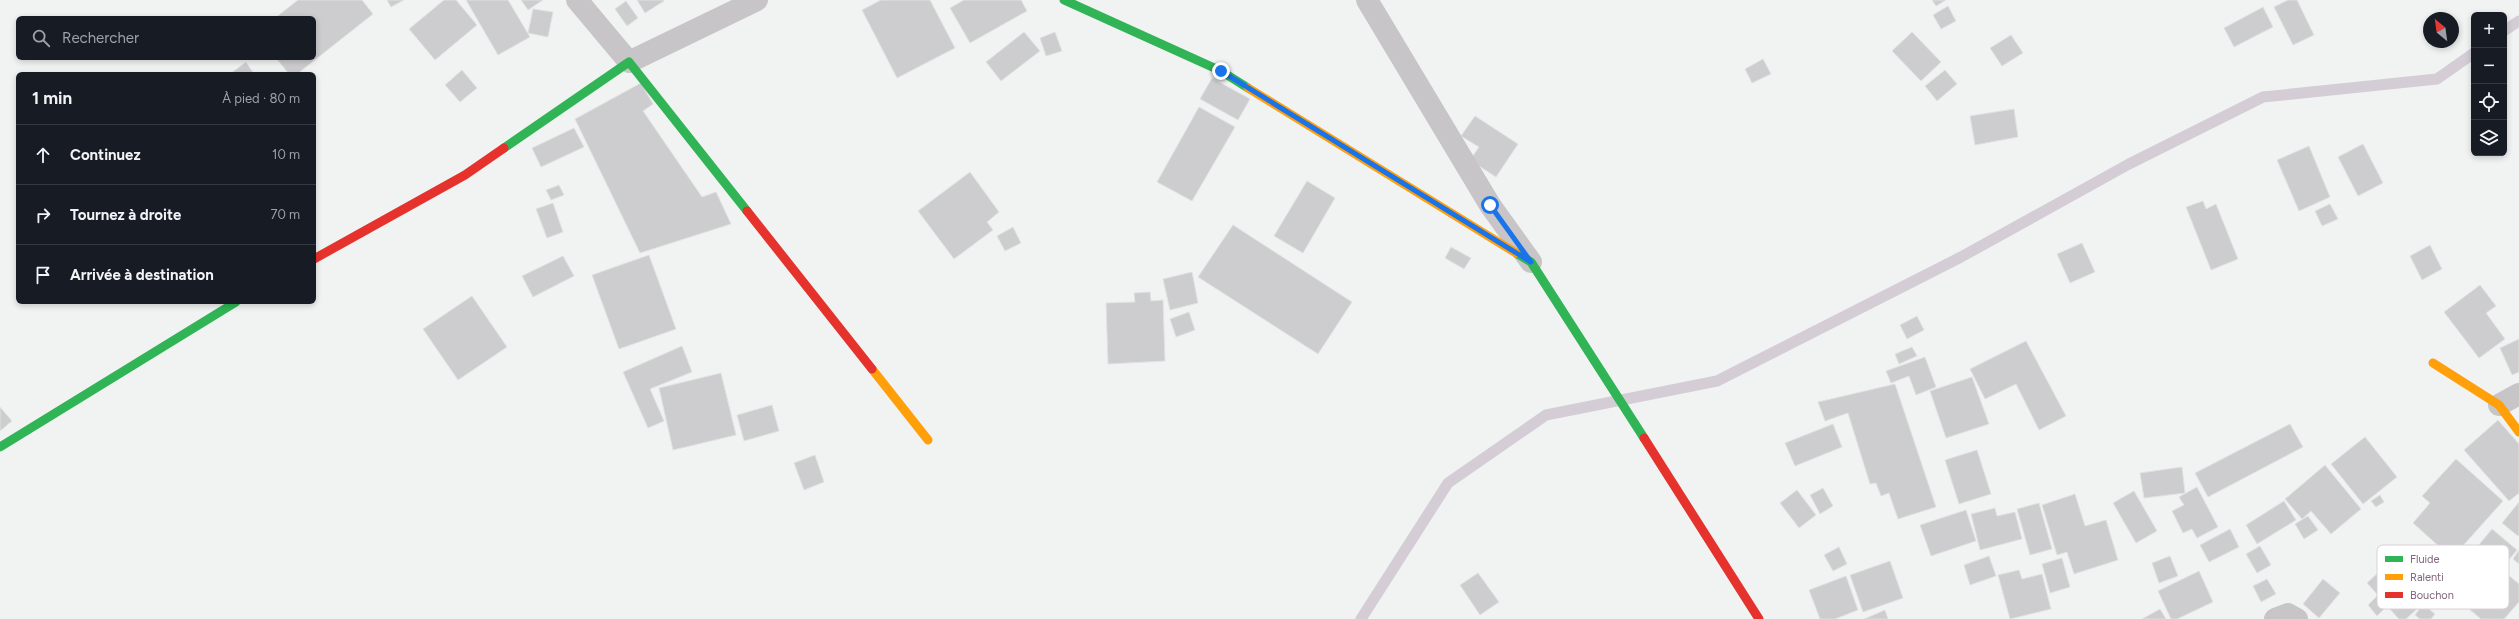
<!DOCTYPE html>
<html lang="fr">
<meta charset="utf-8">
<style>
body{margin:0;font-family:Figtree,sans-serif;background:#20242c;color:#f1f3f6}
.controls{position:absolute;right:12px;top:12px;display:grid;overflow:hidden;border-radius:6px;box-shadow:0 2px 6px #0003}
.controls button{width:36px;height:36px;display:grid;place-items:center;padding:0;border:0;border-bottom:1px solid #363941;background:#171b24;color:#f1f3f6;font:20px sans-serif}
.compass{position:absolute;left:2423px;top:12px;width:36px;height:36px;border-radius:50%;background:#171b24;box-shadow:0 2px 6px #0003;rotate:331deg}
.stop{position:absolute;width:12px;height:12px;margin:-9px;border:3px solid #1a73e8;border-radius:50%;background:#fff}
.stop.end{background:#1a73e8;border-color:#fff;box-shadow:0 1px 4px #0008}
.list{margin:0;padding:0;list-style:none}
h2{display:flex;justify-content:space-between;align-items:center;height:52px;margin:0;padding:0 16px;font-size:17px}
h2 small{font-size:13px;font-weight:400;color:#9ea1a6}
.list li{display:grid;grid-template-columns:26px 1fr auto;gap:12px;align-items:center;box-sizing:border-box;height:60px;padding:0 16px;border-top:1px solid #363941}
.list b{display:block;font-size:15px;white-space:nowrap}
.list em{font-size:13px;font-style:normal;color:#9ea1a6}
.icon{flex:none;width:22px;height:22px;fill:none;stroke:currentColor;stroke-width:2;stroke-linecap:round;stroke-linejoin:round}
.map{position:relative;flex:none;width:2519px;height:619px;overflow:hidden}
.search{position:absolute;background:#171b24;box-shadow:0 2px 6px #0003;left:16px;top:16px;width:300px;height:44px;display:flex;align-items:center;gap:10px;box-sizing:border-box;padding:0 14px;border-radius:6px;color:#9ea1a6;font-size:15px}
.panel{position:absolute;background:#171b24;box-shadow:0 2px 6px #0003;left:16px;top:72px;width:300px;height:232px;border-radius:6px}
.map>svg:first-child{display:block}
.lines{fill:none;stroke-linecap:round;stroke-linejoin:round}
.stream{stroke:#d4cdd6;stroke-width:11}
.building{fill:#cdccce;stroke:#e1e2e2}
.street{stroke:#c7c5c7;stroke-width:22}
.fast{stroke:#30b455;stroke-width:9}
.slow{stroke:#ff9f0a;stroke-width:9}
.jam{stroke:#e5322d;stroke-width:9}
.route{stroke:#1a73e8;stroke-width:5}
.key{fill:#fff;stroke:#d9d1d8;stroke-width:1}
.key-label{font-size:11px;fill:#7f657d}
</style>
<div class="map">
<svg width="2519" height="619" viewBox="0 0 2519 619">
<rect width="100%" height="100%" fill="#f1f3f2"/>
<g class="lines">
<g class="stream">
<path d="M2504,31l15,-10"/>
<path d="M1361,619l87,-136 98,-68 171,-34 244,-124 168,-93 134,-67 174,-18 37,-26"/>
</g>
</g>
<g class="building">
<path d="M298,0h64l11,14 -76,60h-8l-13,-16h38v-40h-39z"/>
<path d="M387,0h17l-13,7z"/>
<path d="M444,0h12l21,25 -42,35 -26,-31z"/>
<path d="M466,0h42l22,37 -32,18z"/>
<path d="M521,0h22l-15,10z"/>
<path d="M637,0h27v1l-19,12z"/>
<path d="M881,0h49l25,48 -58,30 -35,-68z"/>
<path d="M964,0h57l6,11 -57,32 -20,-35z"/>
<path d="M1932,0h14l-10,6z"/>
<path d="M2288,0h9l17,35 -21,10 -19,-38z"/>
<path d="M626,1l12,17 -11,8 -12,-17z"/>
<path d="M1948,6l8,15 -15,8 -8,-14z"/>
<path d="M2263,7l10,20 -39,20 -10,-19z"/>
<path d="M533,9l20,3 -5,25 -20,-4z"/>
<path d="M1024,32l16,19 -39,30 -15,-19z"/>
<path d="M1055,32l7,19 -16,5 -6,-18z"/>
<path d="M1912,32l29,30 -20,19 -29,-30z"/>
<path d="M2011,35l12,18 -21,13 -12,-18z"/>
<path d="M1763,59l8,15 -19,9 -7,-14z"/>
<path d="M246,62l8,12h-24z"/>
<path d="M462,70l15,18 -17,14 -15,-17z"/>
<path d="M1945,70l12,14 -20,17 -12,-15z"/>
<path d="M1212,78l38,21 -12,21 -38,-21z"/>
<path d="M641,83l12,21 -10,7 59,86 14,-5 15,32 -91,29 -65,-134z"/>
<path d="M1199,107l36,20 -43,74 -35,-19z"/>
<path d="M2014,109l4,28 -43,8 -5,-29z"/>
<path d="M1475,116l43,28 -22,33 -26,-17 9,-13 -18,-11z"/>
<path d="M574,128l10,19 -43,20 -9,-19z"/>
<path d="M2363,144l20,39 -25,13 -20,-39z"/>
<path d="M2309,146l21,51 -31,14 -22,-51z"/>
<path d="M970,172l29,40 -12,10 6,8 -39,29 -36,-48z"/>
<path d="M1307,181l28,17 -32,55 -29,-17z"/>
<path d="M559,185l5,10 -13,5 -5,-10z"/>
<path d="M2203,201l3,8 10,-5 22,55 -27,11 -25,-63z"/>
<path d="M553,203l10,29 -16,6 -11,-29z"/>
<path d="M2330,204l8,15 -16,7 -7,-15z"/>
<path d="M1233,225l119,77 -34,52 -120,-77z"/>
<path d="M1013,227l8,16 -16,8 -8,-15z"/>
<path d="M2082,243l13,29 -25,11 -13,-29z"/>
<path d="M2430,245l12,24 -20,11 -12,-24z"/>
<path d="M1451,247l20,11 -7,11 -19,-11z"/>
<path d="M649,255l27,74 -57,20 -27,-74z"/>
<path d="M563,256l11,20 -41,21 -11,-21z"/>
<path d="M1192,272l6,31 -28,7 -7,-31z"/>
<path d="M2480,285l16,21 -10,7 19,26 -26,19 -35,-46z"/>
<path d="M1150,292l1,9 12,-1 2,61 -57,3 -2,-61 29,-1 -1,-9z"/>
<path d="M472,296l35,51 -49,33 -35,-51z"/>
<path d="M1189,312l6,18 -19,7 -6,-18z"/>
<path d="M1917,316l7,14 -17,9 -7,-14z"/>
<path d="M2519,339v33l-7,3 -12,-27z"/>
<path d="M2026,341l40,75 -27,14 -23,-46 -31,15 -15,-30z"/>
<path d="M682,346l10,26 -42,17 14,32 -16,7 -25,-56z"/>
<path d="M1912,347l5,9 -18,8 -4,-10z"/>
<path d="M1925,357l11,30 -20,8 -7,-19 -18,7 -5,-12z"/>
<path d="M721,373l15,62 -63,15 -14,-62z"/>
<path d="M1972,377l17,47 -43,14 -16,-47z"/>
<path d="M1895,384l41,123 -38,12 -9,-26 -8,3 -5,-13 -6,1 -22,-71 -23,8 -7,-19z"/>
<path d="M772,405l7,26 -35,10 -7,-26z"/>
<path d="M0,407l12,14 -12,10z"/>
<path d="M2498,420l21,24v49l-10,8 -45,-51z"/>
<path d="M1833,424l9,23 -47,19 -10,-23z"/>
<path d="M2290,424l13,23 -95,50 -13,-24z"/>
<path d="M2365,437l32,40 -34,27 -32,-40z"/>
<path d="M1977,450l14,44 -32,10 -14,-44z"/>
<path d="M815,455l9,27 -20,8 -10,-27z"/>
<path d="M2456,459l47,42 -51,57 -39,-35 17,-20 -8,-7z"/>
<path d="M2325,465l36,44 -30,25 -20,-23 -9,8 -17,-20z"/>
<path d="M2182,467l3,26 -41,5 -4,-25z"/>
<path d="M2197,487l21,40 -21,11 -5,-9 -9,4 -11,-22 12,-6 -5,-8z"/>
<path d="M1823,488l10,18 -13,8 -10,-19z"/>
<path d="M1797,490l19,25 -17,13 -19,-25z"/>
<path d="M2134,491l23,40 -21,12 -23,-40z"/>
<path d="M2075,494l10,32 21,-6 12,40 -44,14 -7,-22 -10,3 -15,-50z"/>
<path d="M2380,495l4,7 -8,5 -5,-6z"/>
<path d="M2284,501l12,19 -39,24 -11,-19z"/>
<path d="M2519,502v33l-1,1 -16,-13z"/>
<path d="M2039,503l13,46 -22,6 -13,-46z"/>
<path d="M1995,508l2,8 18,-4 7,27 -42,11 -9,-36z"/>
<path d="M1966,510l10,31 -45,15 -11,-31z"/>
<path d="M2308,516l10,14 -14,9 -9,-15z"/>
<path d="M2230,529l9,18 -30,15 -9,-17z"/>
<path d="M2492,529l25,21 -16,19 18,15v18l-15,17h-23l-51,-43 15,-18 14,11z"/>
<path d="M2260,546l11,19 -14,8 -11,-19z"/>
<path d="M1839,547l8,17 -14,7 -9,-16z"/>
<path d="M2519,550v14l-6,-5z"/>
<path d="M1989,556l7,20 -26,9 -6,-20z"/>
<path d="M2170,556l8,20 -19,7 -7,-20z"/>
<path d="M2062,558l8,29 -20,6 -8,-29z"/>
<path d="M1890,561l13,37 -40,14 -13,-37z"/>
<path d="M2019,570l3,9 20,-5 9,35 -41,10 -12,-44z"/>
<path d="M2381,570l37,38 -12,11h-7l-12,-13 -10,10 -9,-11 10,-10 -11,-12z"/>
<path d="M2199,571l14,31 -36,17h-6l-13,-28z"/>
<path d="M1478,573l21,29 -19,13 -20,-30z"/>
<path d="M1846,576l12,34 -23,9h-15l-11,-29z"/>
<path d="M2267,579l9,15 -15,8 -8,-16z"/>
<path d="M2323,579l17,14 -21,25 -16,-14z"/>
<path d="M2423,604l12,10 -4,5h-11l-5,-4z"/>
<path d="M2160,609l6,10h-24z"/>
<path d="M1885,610l3,9h-24z"/>
</g>
<g class="lines">
<g class="street">
<path d="M577,0l52,62 128,-62"/>
<path d="M1367,0l123,205 41,57"/>
<path d="M2499,405l20,-11"/>
<path d="M2275,619l13,-5 9,5"/>
</g>
<g class="fast">
<path d="M1064,0l157,71 27,17"/>
<path d="M504,148l125,-86 118,149"/>
<path d="M1516,253l15,9 113,176"/>
<path d="M0,447l236,-145"/>
</g>
<g class="slow">
<path d="M1248,88l268,165"/>
<path d="M2433,363l66,42 20,27"/>
<path d="M872,369l56,71"/>
</g>
<g class="jam">
<path d="M747,211l125,158"/>
<path d="M314,259l151,-84 39,-27"/>
<path d="M1644,438l115,181"/>
</g>
</g>
<g class="lines">
<path class="route" d="M1221,71l310,191 -41,-57"/>
</g>
<rect x="2377" y="545" width="132" height="64" rx="6" class="key"/>
<rect x="2385" y="556" width="18" height="6" fill="#30b455"/>
<rect x="2385" y="574" width="18" height="6" fill="#ff9f0a"/>
<rect x="2385" y="592" width="18" height="6" fill="#e5322d"/>
<g class="key-label">
<text x="2410" y="563">Fluide</text>
<text x="2410" y="581">Ralenti</text>
<text x="2410" y="599">Bouchon</text>
</g>
</svg>
<div class="controls">
<button>+</button>
<button>−</button>
<button><svg class="icon" aria-label="locate" viewBox="0 0 24 24"><circle cx="12" cy="12" r="6"/><path d="M12 2v4M12 18v4M2 12h4M18 12h4"/></svg></button>
<button><svg class="icon" aria-label="layers" viewBox="0 0 24 24"><path d="M12 4l9 5-9 5-9-5zM3 14l9 5 9-5"/></svg></button>
</div>
<svg class="compass" viewBox="-18 -18 36 36"><path d="M0-13l5 13h-10z" fill="#e53935"/><path d="M0 13l5-13h-10z" fill="#9ea1a6"/></svg>
<div class="stop" style="left:1490px;top:205px"></div>
<div class="stop end" style="left:1221px;top:71px"></div>
<div class="search"><svg class="icon" aria-label="search" viewBox="0 0 24 24"><circle cx="10" cy="10" r="6"/><path d="M15 15l6 6"/></svg>Rechercher</div>
<section class="panel">
<h2>1 min<small>À pied · 80 m</small></h2>
<ul class="list">
<li><svg class="icon" aria-label="ahead" viewBox="0 0 24 24"><path d="M12 20V5M6 11l6-6 6 6"/></svg><div><b>Continuez</b></div><em>10 m</em></li>
<li><svg class="icon" aria-label="right" viewBox="0 0 24 24"><path d="M7 20v-9h11M14 6l5 5-5 5"/></svg><div><b>Tournez à droite</b></div><em>70 m</em></li>
<li><svg class="icon" aria-label="arrive" viewBox="0 0 24 24"><path d="M6 21V4h12l-3 4 3 4H6"/></svg><div><b>Arrivée à destination</b></div></li>
</ul>
</section>
</div>
